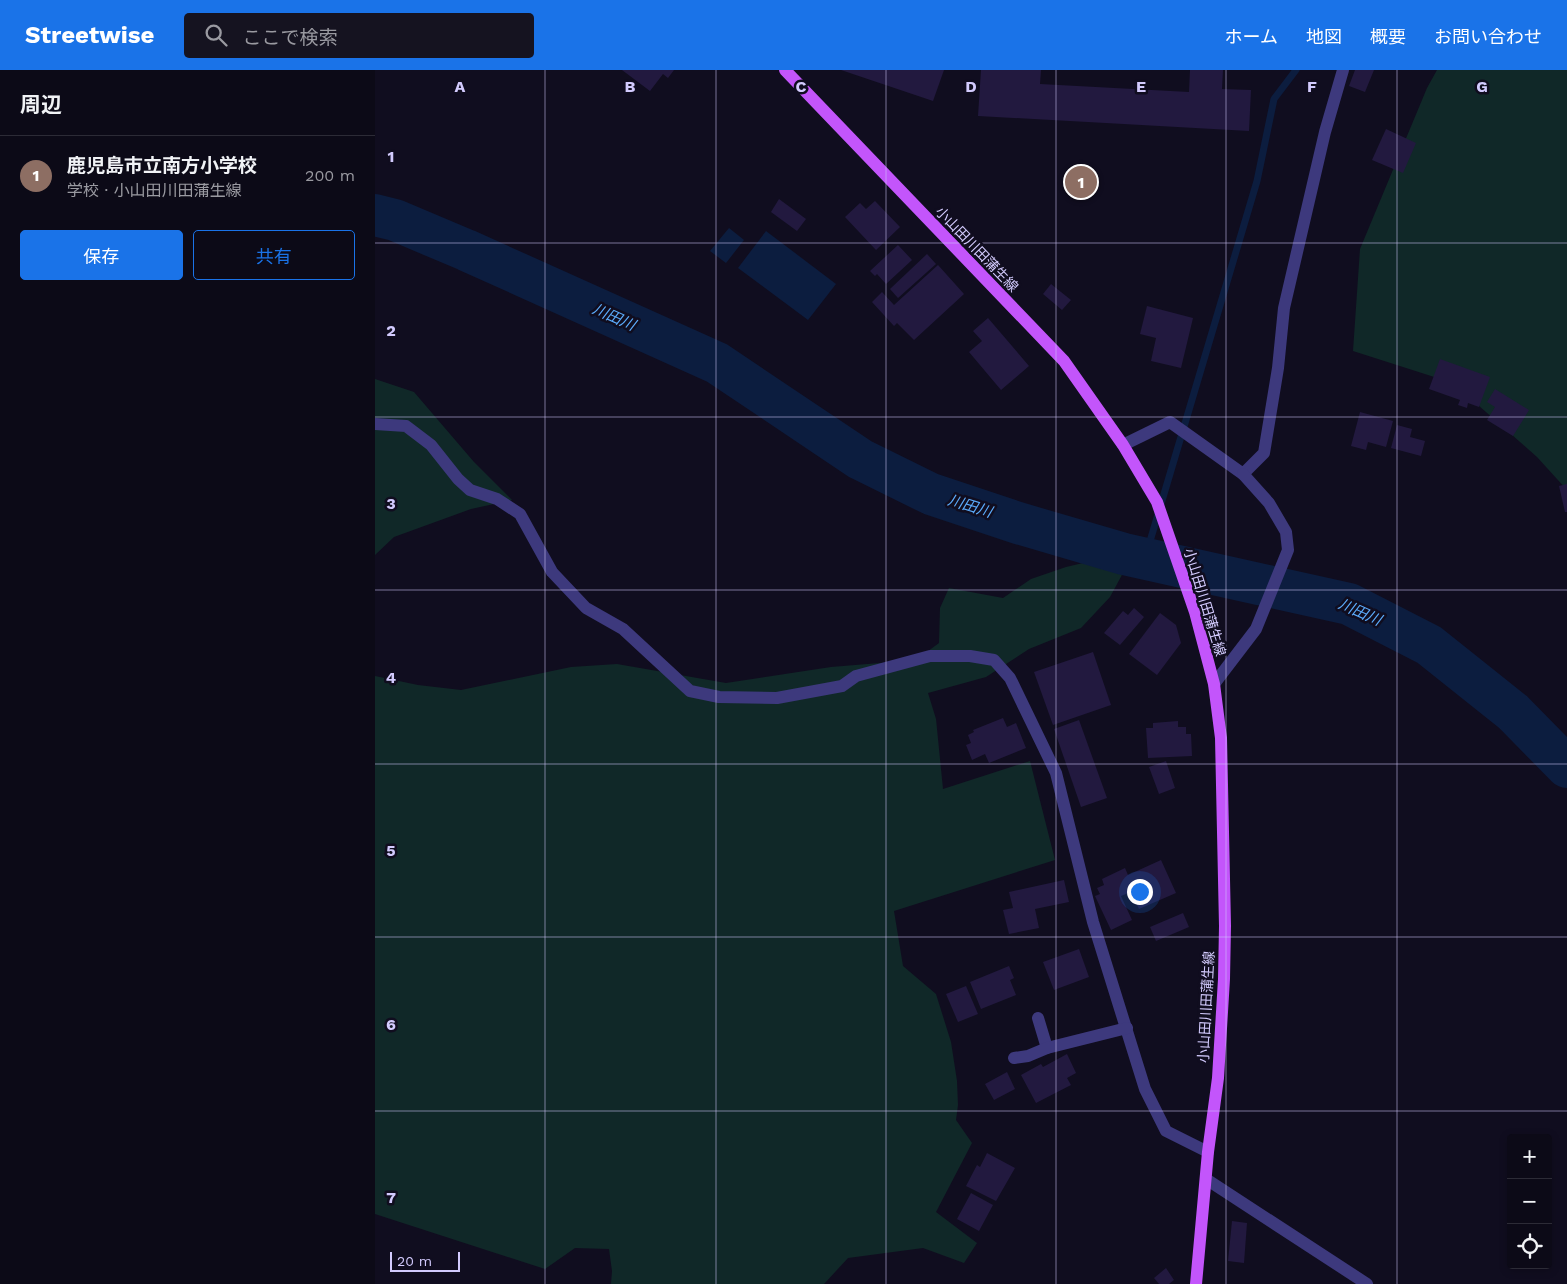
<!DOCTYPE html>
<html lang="ja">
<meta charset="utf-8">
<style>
body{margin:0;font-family:"Work Sans","Noto Sans JP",sans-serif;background:#151320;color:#f1f3f6}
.controls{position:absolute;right:15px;bottom:15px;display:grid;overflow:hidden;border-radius:5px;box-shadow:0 2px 8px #0003}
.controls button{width:45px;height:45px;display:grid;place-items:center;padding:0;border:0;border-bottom:1px solid #2c2b36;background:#0c0a17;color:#f1f3f6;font:25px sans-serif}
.scale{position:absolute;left:15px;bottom:12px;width:70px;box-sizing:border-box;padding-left:5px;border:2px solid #d3cbfe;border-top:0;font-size:14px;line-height:18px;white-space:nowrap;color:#d3cbfe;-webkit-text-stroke:4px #100d1f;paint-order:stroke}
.you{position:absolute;left:764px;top:821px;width:18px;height:18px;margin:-12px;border:4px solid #fff;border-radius:50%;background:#1a73e8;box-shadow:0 0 0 8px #1a73e833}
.badge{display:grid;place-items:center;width:32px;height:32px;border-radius:50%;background:#1a73e8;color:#fff;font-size:16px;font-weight:700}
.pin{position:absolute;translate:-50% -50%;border:2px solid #fff;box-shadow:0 1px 5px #0006}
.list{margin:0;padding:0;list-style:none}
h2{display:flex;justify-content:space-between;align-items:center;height:65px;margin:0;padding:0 20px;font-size:21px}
h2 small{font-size:16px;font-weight:400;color:#9a9aa1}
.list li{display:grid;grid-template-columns:32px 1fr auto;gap:15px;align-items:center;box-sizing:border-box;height:80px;padding:0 20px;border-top:1px solid #2c2b36}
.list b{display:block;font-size:19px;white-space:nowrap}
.list p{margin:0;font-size:16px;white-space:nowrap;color:#9a9aa1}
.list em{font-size:16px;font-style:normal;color:#9a9aa1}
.actions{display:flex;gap:10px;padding:15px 20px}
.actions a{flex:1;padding:11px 0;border:1px solid #1a73e8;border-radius:5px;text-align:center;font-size:18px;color:#1a73e8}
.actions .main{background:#1a73e8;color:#fff}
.icon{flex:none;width:28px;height:28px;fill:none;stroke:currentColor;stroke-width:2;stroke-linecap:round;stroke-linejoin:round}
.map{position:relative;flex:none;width:1192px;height:1214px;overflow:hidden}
header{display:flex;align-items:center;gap:30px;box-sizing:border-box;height:70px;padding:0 25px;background:#1a73e8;color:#fff}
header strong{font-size:24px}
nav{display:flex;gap:28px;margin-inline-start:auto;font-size:18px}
.search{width:350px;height:45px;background:#151320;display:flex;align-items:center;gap:12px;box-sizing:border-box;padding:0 18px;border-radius:5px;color:#9a9aa1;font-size:19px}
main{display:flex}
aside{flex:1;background:#0c0a17}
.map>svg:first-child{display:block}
.green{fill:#102828}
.water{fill:#0c1d3f}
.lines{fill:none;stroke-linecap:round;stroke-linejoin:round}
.stream{stroke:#0c1d3f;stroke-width:7}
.river{stroke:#0c1d3f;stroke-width:42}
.building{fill:#22193f}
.minor{stroke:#3d397d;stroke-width:12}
.major{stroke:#c355fb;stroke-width:12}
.grid{fill:none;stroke:#d3cbfe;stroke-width:1;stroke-opacity:0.55}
.labels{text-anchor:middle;stroke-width:5;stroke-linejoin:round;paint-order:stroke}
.street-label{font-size:14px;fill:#d3cbfe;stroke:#100d1f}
.water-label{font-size:15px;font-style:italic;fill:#5cacfc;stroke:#100d1f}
.grid-label{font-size:16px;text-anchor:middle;font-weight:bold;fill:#d3cbfe;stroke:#100d1f;stroke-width:5;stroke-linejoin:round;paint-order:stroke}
</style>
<header>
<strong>Streetwise</strong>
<div class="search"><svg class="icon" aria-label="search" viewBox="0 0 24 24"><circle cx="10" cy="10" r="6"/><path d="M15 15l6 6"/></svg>ここで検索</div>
<nav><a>ホーム</a><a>地図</a><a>概要</a><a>お問い合わせ</a></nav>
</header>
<main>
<aside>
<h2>周辺<small></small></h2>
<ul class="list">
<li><span class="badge" style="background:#8d6e63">1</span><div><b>鹿児島市立南方小学校</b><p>学校 · 小山田川田蒲生線</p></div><em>200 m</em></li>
</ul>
<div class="actions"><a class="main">保存</a><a>共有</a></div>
</aside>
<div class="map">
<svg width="1192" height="1214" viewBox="0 0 1192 1214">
<rect width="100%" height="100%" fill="#100d1f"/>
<g class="green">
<path d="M1062,0h130v420l-30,-33 -84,-74 -100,-32 7,-102 67,-161z"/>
<path d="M0,309l39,13 60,70 38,38 -41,9 -77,28 -19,18z"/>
<path d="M725,489l23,14 -13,24 -29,31 -52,21 -43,28 -58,16 8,26 7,70 87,-28 25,99 -161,51 9,55 33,28 15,48 6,39 1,24 -2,15 16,23 -36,69 41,31 -13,20 -41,-15 -75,10 -24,26h-213l1,-13 -3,-22 -34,-1 -30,21 -170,-55v-538l43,9 43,5 110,-23 46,-3 109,19 105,-16 85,-7 23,-17 1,-35 9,-20 54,10 28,-19 35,-12z"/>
</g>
<g class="water">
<path d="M354,158l15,12 -18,23 -16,-12z"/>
<path d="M391,161l70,53 -28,36 -70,-52z"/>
</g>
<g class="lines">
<path class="stream" d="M770,488l112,-377 17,-82 22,-29"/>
<path class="river" d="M0,145l20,5 71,30 251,113 143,96 71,35 87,29 106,31 225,50 80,41 84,67 54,55"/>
</g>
<g class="building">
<path d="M247,0h52l-6,8 -5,-4 -13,17z"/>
<path d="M466,0h103l-11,31z"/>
<path d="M606,0h60l-1,14 149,8 1,-22h33l-1,19 29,1 -2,41 -271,-15z"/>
<path d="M980,0h19l-9,22 -16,-6z"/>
<path d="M1011,59l30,14 -13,30 -31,-13z"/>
<path d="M404,129l27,20 -9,12 -26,-19z"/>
<path d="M500,131l25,26 -24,23 -31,-33 15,-14 6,6z"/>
<path d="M523,175l14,15 -26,24 -9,-10 -2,2 -5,-5z"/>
<path d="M552,184l9,10 -38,34 -8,-9z"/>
<path d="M563,195l26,29 -50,46 -17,-17 -3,3 -22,-24 10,-10 12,13z"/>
<path d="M676,214l20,16 -9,10 -19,-16z"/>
<path d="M772,236l46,12 -12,50 -30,-7 5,-23 -16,-4z"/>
<path d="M613,248l41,48 -28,24 -32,-38 13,-11 -9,-10z"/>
<path d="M1065,289l50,18 -11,30 -11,-4 -1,5 -9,-3 2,-5 -31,-11z"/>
<path d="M1120,319l34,21 -16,26 -26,-16 8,-13 -8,-5z"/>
<path d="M985,342l33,9 -7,26 -18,-5 -2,8 -15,-4z"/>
<path d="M1022,355l15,4 -2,8 15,4 -4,15 -30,-8z"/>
<path d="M1192,414v28h-2l-6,-26z"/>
<path d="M759,538l10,9 -24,28 -16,-12 19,-22 5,4z"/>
<path d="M785,543l16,12 5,18 -24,32 -28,-21z"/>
<path d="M718,582l18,53 -58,20 -19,-53z"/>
<path d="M628,648l4,9 9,-4 10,25 -37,15 -4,-9 -13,6 -6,-15 5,-2 -3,-8 6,-3 -1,-2z"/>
<path d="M704,650l28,78 -26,9 -27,-78z"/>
<path d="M803,651v6h8v7h5l1,22 -44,2 -2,-30h7v-5z"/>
<path d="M791,691l9,27 -16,6 -10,-27z"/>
<path d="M786,790l15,33 -37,16 -8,-17 -10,4 11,24 -21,10 -16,-34 5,-2 -3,-6 7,-3 -2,-6 23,-11 3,7z"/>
<path d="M689,810l5,22 -34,7 4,19 -30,6 -6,-24 10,-2 -4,-16z"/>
<path d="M808,843l6,14 -33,14 -6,-14z"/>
<path d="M704,879l10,28 -35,13 -11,-28z"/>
<path d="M634,896l5,12 -4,2 6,15 -35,14 -11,-27z"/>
<path d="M591,916l12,28 -20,8 -12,-28z"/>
<path d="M692,984l9,19 -9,5 4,7 -35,18 -15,-28 20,-11 2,3z"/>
<path d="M632,1002l8,17 -21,11 -9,-16z"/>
<path d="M612,1083l28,15 -19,33 -30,-15 11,-21 3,2z"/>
<path d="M596,1123l22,12 -14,26 -22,-12z"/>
<path d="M857,1151l15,2 -3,40 -16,-2z"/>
<path d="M791,1198l8,12 -5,4h-10l-5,-6z"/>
</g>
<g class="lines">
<g class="minor">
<path d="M0,354l31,2 25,19 27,34 12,11 27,9 23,15 32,58 34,36 37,21 67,62 29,6 58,1 65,-12 14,-10 74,-20h40l24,4 16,18 46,95 37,149 52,167 21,42 42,21"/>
<path d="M748,375l47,-23 73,52 21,-21 14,-85 6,-60 41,-176 18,-62"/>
<path d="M839,614l42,-55 32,-79 -2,-18 -17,-29 -26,-29"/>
<path d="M663,948l9,30"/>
<path d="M639,988l14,-2 19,-8 80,-20"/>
<path d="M831,1109l161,105"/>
</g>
<path class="major" d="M410,0l279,291 59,84 34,57 38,110 19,72 7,54 4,188 -1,53 -6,99 -10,74 -12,132"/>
</g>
<path class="grid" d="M170,0v1214M341,0v1214M511,0v1214M681,0v1214M851,0v1214M1022,0v1214M0,173h1192M0,347h1192M0,520h1192M0,694h1192M0,867h1192M0,1041h1192"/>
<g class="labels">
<g class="street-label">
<text transform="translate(602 179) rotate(46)" y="5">小山田川田蒲生線</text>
<text transform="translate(830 532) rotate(73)" y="5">小山田川田蒲生線</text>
<text transform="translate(831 937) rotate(-87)" y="5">小山田川田蒲生線</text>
</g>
<g class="water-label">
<text transform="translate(239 247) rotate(24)" y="5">川田川</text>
<text transform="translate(595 436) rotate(17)" y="5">川田川</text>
<text transform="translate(985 542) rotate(24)" y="5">川田川</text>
</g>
</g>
<g class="grid-label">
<text x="85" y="22">A</text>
<text x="255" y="22">B</text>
<text x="426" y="22">C</text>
<text x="596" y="22">D</text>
<text x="766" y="22">E</text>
<text x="937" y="22">F</text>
<text x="1107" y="22">G</text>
<text x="16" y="92">1</text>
<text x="16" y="266">2</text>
<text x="16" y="439">3</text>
<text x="16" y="613">4</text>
<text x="16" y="786">5</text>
<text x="16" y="960">6</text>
<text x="16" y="1133">7</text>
</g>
</svg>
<div class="controls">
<button>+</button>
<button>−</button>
<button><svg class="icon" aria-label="locate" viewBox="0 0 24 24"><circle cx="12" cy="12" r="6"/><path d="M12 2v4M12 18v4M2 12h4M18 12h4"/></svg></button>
</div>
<div class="scale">20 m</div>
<div class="you"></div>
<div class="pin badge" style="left:706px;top:112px;background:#8d6e63">1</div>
</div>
</main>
